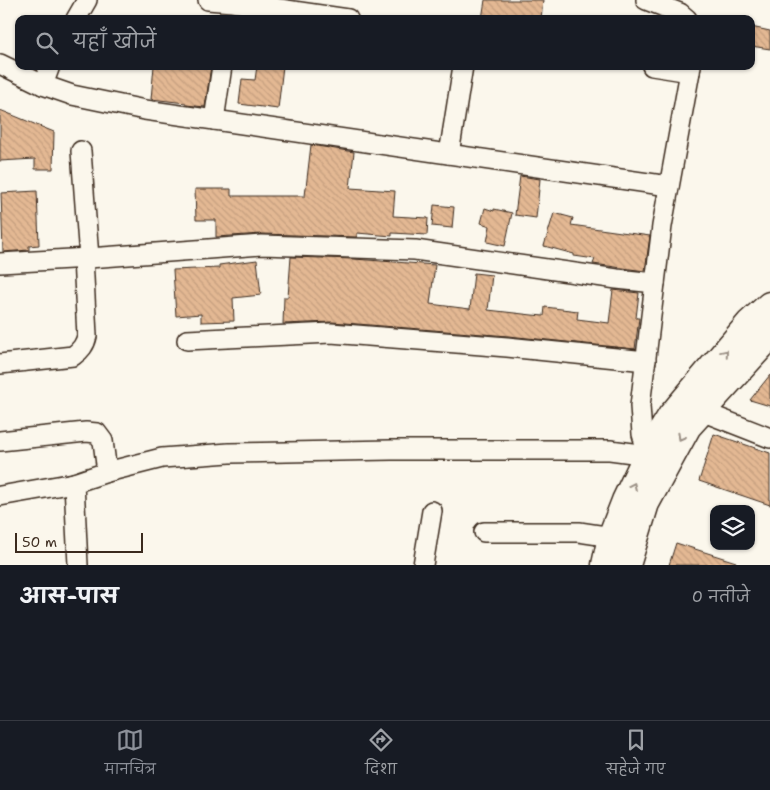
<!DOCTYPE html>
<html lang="hi">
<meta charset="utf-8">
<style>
body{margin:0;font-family:"Shantell Sans","Playpen Sans Deva",sans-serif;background:#20242c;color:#f1f3f6}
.controls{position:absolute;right:15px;bottom:15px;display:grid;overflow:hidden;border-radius:10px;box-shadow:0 1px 4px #0004}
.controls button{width:45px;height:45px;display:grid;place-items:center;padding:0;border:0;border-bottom:1px solid #363941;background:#171b24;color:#f1f3f6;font:25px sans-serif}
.scale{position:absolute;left:15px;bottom:12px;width:128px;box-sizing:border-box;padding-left:5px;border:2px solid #3b2a1e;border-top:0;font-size:14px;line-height:18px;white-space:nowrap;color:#3b2a1e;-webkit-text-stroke:4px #fbf7ec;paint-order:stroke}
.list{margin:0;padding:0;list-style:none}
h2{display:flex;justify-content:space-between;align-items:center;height:65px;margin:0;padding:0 20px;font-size:21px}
h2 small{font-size:16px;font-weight:400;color:#9ea1a6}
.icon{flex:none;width:28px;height:28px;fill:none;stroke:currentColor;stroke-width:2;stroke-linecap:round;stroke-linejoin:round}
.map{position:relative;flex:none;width:770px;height:565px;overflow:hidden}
.search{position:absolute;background:#171b24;box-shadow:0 1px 4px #0004;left:15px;right:15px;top:15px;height:55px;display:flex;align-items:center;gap:12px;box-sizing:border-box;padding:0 18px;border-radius:10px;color:#9ea1a6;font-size:19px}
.sheet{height:155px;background:#171b24}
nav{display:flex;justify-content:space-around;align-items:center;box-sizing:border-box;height:70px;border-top:1px solid #363941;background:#171b24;font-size:14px;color:#9ea1a6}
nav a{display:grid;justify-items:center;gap:2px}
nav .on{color:#8c9099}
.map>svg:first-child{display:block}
.building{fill:url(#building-back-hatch);stroke:#3b2a1e}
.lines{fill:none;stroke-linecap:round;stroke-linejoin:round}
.minor-casing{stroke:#3b2a1e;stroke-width:22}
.primary-casing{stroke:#3b2a1e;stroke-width:31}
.minor{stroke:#fbf7ec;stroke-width:19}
.primary{stroke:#fbf7ec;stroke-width:28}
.oneway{stroke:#9b9085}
</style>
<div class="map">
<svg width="770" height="565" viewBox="0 0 770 565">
<defs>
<pattern id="building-back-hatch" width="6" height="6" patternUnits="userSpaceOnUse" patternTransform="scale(1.25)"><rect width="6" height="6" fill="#e3b893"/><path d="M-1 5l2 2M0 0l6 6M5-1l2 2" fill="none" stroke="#c49e7e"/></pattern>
</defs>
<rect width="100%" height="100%" fill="#fbf7ec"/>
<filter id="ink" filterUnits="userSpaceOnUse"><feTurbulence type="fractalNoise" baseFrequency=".02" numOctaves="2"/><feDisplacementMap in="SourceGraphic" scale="10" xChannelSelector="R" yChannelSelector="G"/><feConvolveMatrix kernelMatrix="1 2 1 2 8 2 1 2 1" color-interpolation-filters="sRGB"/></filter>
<g filter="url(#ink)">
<g class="building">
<path d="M485,0h58l-2,19h-59z"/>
<path d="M751,27l19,4v18l-19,-3z"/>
<path d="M154,66h57l-6,41 -19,-2v-2l-35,-4z"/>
<path d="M257,66h26l-5,43 -39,-5 3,-25 13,1z"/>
<path d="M0,110l54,22 -1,37h-18v-10l-35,2z"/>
<path d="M311,145l43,7 -4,36 45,3 -2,25 35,2 -1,17 -35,-2v3l-35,-3v4l-95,-3 -46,3v-17h-20l-1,-31h36v7h74z"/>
<path d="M520,176l20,3 -4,39 -21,-3z"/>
<path d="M37,191l2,54 -10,1v4l-26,2 -2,-59z"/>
<path d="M434,205l20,2 -2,21 -20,-2z"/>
<path d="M485,208l9,3v-2l18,4 -7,33 -18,-4 3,-16 -9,-3z"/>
<path d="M554,213l19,5 -2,7 79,11 -5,35 -52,-7 2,-5 -21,-3v-2l-30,-8z"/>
<path d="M291,257l63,2 81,6 -5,39 40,5 4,-36 18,2 -4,35 44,5 12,1 1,-9 33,4 -1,8 32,4 4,-33 26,3 -3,25h3l-4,31 -127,-13 -176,-14 -49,2 1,-27h4z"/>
<path d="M257,260l4,35 -28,3 1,23 -33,1v-8l-25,2 -3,-46 46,-2v-3z"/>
<path d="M770,375v31l-20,-6z"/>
<path d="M714,434l56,19v52l-71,-24z"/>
<path d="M676,543l60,19v3h-67z"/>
</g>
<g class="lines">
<defs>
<g id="minor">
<path d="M208,0l24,2 116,17"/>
<path d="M646,0l34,13 7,6"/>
<path d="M76,19l11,-19"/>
<path d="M0,64l43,21"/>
<path d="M50,66l-7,19 29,10 73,15 524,76"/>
<path d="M652,66l38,6"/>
<path d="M214,120l8,-54"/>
<path d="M81,151l8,107"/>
<path d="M449,154l14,-88"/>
<path d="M0,263l89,-5 173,-13 153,5 202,29 38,4"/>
<path d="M187,340l144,-7 176,14 139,14"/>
<path d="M0,364l73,-8c8,-6 12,-11 14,-20l-4,-78"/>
<path d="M701,411l69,27"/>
<path d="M0,441l86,-9 11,1 6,8 4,31 55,-14 67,-5 162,-3h219l38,5"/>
<path d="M655,459l-7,-4 -6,-21 -2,-28 22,-180 29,-160"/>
<path d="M74,483l4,82"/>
<path d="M0,496l74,-13 33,-11"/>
<path d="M484,532h95l33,5"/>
<path d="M423,565l9,-54"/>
</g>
<g id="primary">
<path d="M606,565l6,-28 14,-36 22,-46 24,-39 78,-92 20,-18"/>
<path d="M626,565l19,-62 42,-77 83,-91"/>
</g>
</defs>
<use href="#minor" class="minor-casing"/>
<use href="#primary" class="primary-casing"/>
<use href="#minor" class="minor"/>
<use href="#primary" class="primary"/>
</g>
<defs><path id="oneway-chevron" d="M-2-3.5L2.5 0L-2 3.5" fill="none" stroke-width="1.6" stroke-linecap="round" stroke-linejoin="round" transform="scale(1.25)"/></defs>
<g class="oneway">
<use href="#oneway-chevron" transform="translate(725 353) rotate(-50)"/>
<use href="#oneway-chevron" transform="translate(681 437) rotate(119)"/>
<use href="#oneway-chevron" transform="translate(633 486) rotate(-65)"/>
</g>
</g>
</svg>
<div class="controls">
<button><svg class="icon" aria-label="layers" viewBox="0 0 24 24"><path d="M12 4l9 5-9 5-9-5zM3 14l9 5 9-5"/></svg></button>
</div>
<div class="scale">50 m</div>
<div class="search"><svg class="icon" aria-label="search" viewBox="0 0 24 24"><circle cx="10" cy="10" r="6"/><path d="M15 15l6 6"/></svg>यहाँ खोजें</div>
</div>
<section class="sheet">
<h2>आस-पास<small>0 नतीजे</small></h2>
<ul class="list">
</ul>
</section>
<nav>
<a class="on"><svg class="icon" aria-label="map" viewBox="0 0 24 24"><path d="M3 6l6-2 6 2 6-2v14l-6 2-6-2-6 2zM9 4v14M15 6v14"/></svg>मानचित्र</a>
<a><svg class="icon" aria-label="directions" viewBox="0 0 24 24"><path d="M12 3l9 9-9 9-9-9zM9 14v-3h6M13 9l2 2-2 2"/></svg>दिशा</a>
<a><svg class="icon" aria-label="saved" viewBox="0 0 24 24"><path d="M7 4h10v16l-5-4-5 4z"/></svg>सहेजे गए</a>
</nav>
